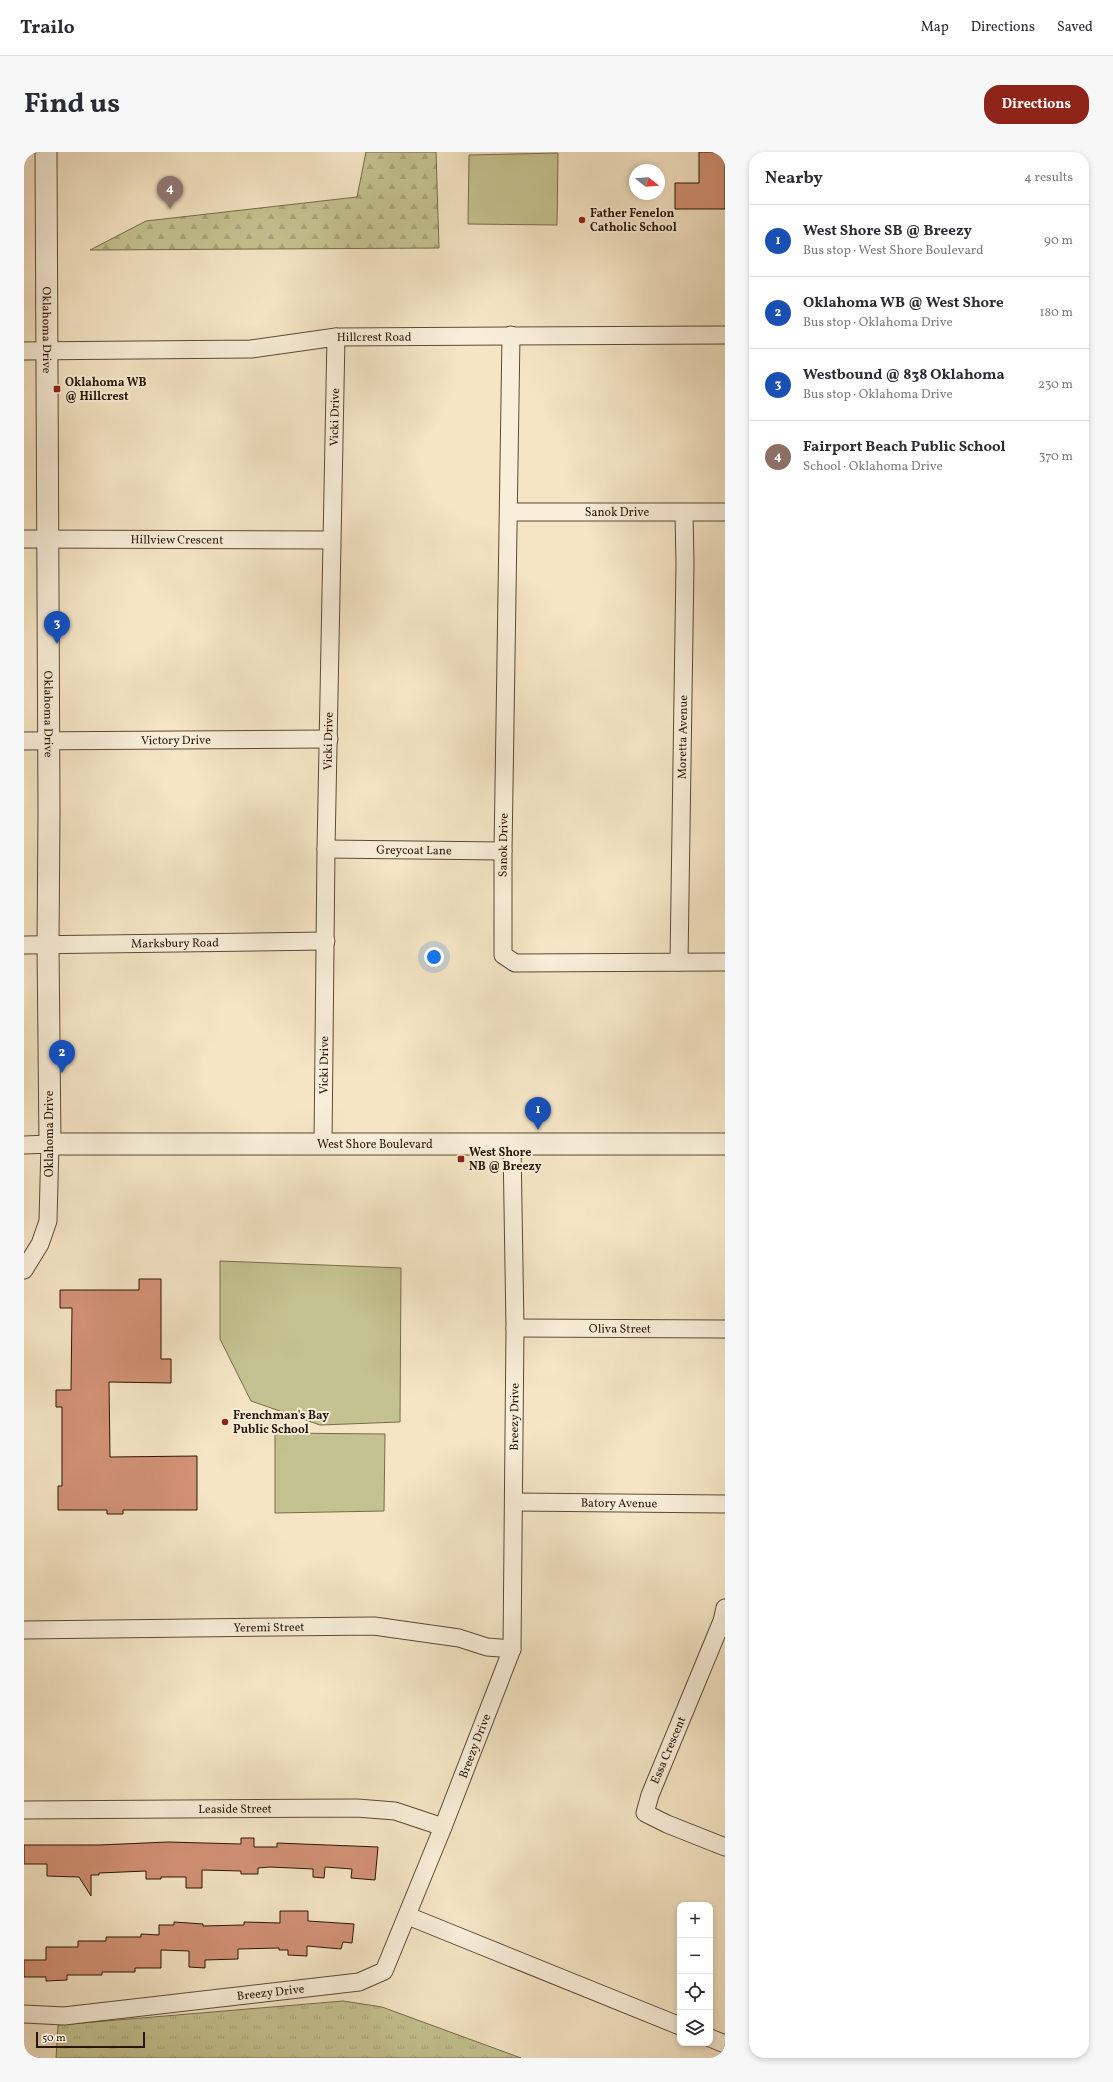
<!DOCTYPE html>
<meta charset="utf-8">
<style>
body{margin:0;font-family:Vollkorn,serif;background:#f7f7f7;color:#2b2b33}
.controls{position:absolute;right:12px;bottom:12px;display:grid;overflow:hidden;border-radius:8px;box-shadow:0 2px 6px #0003}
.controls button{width:36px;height:36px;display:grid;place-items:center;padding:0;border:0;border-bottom:1px solid #e1e1e2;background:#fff;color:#2b2b33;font:20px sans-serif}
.compass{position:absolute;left:605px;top:12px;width:36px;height:36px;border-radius:50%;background:#fff;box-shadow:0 2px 6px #0003;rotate:107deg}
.scale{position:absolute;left:12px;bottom:10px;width:109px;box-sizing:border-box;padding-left:4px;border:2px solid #291606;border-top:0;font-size:11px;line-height:14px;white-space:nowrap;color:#291606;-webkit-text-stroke:3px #f8eed9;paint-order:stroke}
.you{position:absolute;left:410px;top:805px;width:14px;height:14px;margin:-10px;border:3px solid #fff;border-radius:50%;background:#1a73e8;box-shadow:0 0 0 6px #1a73e833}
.badge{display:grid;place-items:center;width:26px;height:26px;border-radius:50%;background:#8f2418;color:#fff;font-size:13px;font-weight:700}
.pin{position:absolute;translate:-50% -33px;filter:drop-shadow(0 1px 2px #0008)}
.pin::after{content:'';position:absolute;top:21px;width:14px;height:12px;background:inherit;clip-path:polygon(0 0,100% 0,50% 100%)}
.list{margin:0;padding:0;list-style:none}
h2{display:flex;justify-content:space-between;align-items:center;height:52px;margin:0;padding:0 16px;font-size:17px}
h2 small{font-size:13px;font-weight:400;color:#7c7c81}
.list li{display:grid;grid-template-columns:26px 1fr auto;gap:12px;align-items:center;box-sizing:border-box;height:72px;padding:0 16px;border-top:1px solid #e1e1e2}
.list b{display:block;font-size:15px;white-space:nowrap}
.list p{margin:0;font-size:13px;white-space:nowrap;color:#7c7c81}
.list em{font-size:13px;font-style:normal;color:#7c7c81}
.icon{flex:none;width:22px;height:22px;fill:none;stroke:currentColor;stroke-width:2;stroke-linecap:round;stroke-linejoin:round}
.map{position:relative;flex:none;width:701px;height:1906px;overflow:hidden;border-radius:16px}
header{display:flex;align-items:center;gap:24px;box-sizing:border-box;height:56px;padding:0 20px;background:#fff;border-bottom:1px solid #e1e1e2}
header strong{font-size:19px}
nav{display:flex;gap:22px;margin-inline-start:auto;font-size:14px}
.intro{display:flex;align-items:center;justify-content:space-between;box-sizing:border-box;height:96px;padding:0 24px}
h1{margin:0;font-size:28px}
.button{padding:10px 18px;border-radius:16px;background:#8f2418;color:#fff;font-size:14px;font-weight:700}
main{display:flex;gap:24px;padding:0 24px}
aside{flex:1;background:#fff;border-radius:16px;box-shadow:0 2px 6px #0003}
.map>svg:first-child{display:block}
.forest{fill:url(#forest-firs);stroke:#766c4b}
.park{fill:url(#park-tufts);stroke:#766c4b}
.garden{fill:#c4c290;stroke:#766c4b}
.building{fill:#d39276;stroke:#291606}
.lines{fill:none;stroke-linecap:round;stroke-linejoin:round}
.minor-casing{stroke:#5c4a36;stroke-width:19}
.tertiary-casing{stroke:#5c4a36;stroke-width:23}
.minor{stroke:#f8eed9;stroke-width:17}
.tertiary{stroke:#f8eed9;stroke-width:21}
.poi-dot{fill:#8f2418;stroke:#f8eed9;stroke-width:1.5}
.labels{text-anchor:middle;stroke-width:4;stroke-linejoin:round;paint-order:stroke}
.poi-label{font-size:12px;font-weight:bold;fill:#291606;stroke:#f8eed9;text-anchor:start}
.street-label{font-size:12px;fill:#291606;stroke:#f8eed9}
</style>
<header>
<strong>Trailo</strong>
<nav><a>Map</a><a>Directions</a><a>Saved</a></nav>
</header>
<div class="intro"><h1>Find us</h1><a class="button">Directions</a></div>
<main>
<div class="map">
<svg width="701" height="1906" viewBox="0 0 701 1906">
<defs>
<pattern id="forest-firs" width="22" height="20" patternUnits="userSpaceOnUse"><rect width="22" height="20" fill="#c4c290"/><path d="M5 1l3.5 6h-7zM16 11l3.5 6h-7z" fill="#a8a67b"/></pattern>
<pattern id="park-tufts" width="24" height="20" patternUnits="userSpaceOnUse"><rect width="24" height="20" fill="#c4c290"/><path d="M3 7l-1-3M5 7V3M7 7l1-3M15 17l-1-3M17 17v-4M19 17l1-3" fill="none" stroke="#a8a67b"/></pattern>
</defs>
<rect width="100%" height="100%" fill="#f5e5c5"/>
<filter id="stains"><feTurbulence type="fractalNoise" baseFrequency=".005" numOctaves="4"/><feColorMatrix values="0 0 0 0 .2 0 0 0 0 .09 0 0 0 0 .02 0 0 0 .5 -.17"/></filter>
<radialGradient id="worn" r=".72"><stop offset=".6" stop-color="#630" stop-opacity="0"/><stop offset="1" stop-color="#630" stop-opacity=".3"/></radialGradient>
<path class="forest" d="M342,0h70l3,96 -349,2 56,-29 211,-24z"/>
<path class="park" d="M319,1849l39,6 139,51h-465l2,-33z"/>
<g class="garden">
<path d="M534,1l-1,72 -89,-1 1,-69z"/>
<path d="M196,1109l181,7 -1,154 -80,3 -69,-24 -31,-62z"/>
<path d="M251,1281l110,1 -1,77 -109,2z"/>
</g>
<g class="building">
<path d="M675,0h26v57h-50v-26h24z"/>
<path d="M115,1127h22v80h10v24l-62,-1 1,75 87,-1v54h-74v4h-16v-4h-49v-24h4v-79h-6v-17h15l1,-82h-12v-18h79z"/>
<path d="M217,1686h13v9h23v-4l101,4 -3,33 -24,-2 1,-9 -27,-2 -1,11 -11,-1v-8l-43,-2 -12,1v6h-17v-3l-39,-1v18h-16v-11h-25v2h-15v-8l-47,2v2h-8v21l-12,-19 -32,-1v-12h-23v-19h75l69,-3 73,2z"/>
<path d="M256,1759h28v10l46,3 -2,19 -9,-1 -2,7 -34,-3v10l-19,-1v-5h-9v-2l-41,1v10l-33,1v8l-16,-1v-16l-28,-1v18h-26v4h-33v3h-35v5l-21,1v-4h-22v-17h22v-13h32v-6h28v-4h35v-3l18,1v-10h15v-3l29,2v2l41,-1v-3l36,1z"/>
</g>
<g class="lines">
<defs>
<g id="minor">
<path d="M487,183l-8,516v104l12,8 210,-1"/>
<path id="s1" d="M0,199l227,-2 85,-12 389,-2"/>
<path id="s2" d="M485,360h216"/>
<path id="s3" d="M0,387l307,1"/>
<path id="s4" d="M0,589l305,-2"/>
<path id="s5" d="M302,697l177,2"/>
<path id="s6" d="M0,793l302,-4"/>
<path id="s7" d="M655,810l6,-398 -1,-51"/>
<path d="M0,993l26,-1 -2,77 -8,23 -16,26"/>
<path id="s8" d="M299,993l3,-296 10,-512"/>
<path id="s9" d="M491,1176l210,1"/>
<path id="s10" d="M490,1350l211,2"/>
<path d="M701,1456l-3,13 -72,174 -5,18 22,11 58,23"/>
<path id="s11" d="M0,1478l350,-4 85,12 28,9 25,2"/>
<path id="s12" d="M0,1658l333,-2 38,3 48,16"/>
<path d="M384,1764l272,110"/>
<path id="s13" d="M0,1862l40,2 295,-34 25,-11 59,-144 69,-178 3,-321 -3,-183"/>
<path d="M686,1886l15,6"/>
</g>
<g id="tertiary">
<path id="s14" d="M22,0l3,660 -1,133 2,199h675"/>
</g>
</defs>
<use href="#minor" class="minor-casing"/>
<use href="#tertiary" class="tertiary-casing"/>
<use href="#minor" class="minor"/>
<use href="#tertiary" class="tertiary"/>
</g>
<g class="poi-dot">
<circle cx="558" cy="68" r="4"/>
<rect x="29" y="233" width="8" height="8" rx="2"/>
<rect x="433" y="1003" width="8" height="8" rx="2"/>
<circle cx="201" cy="1270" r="4"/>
</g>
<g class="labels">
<g class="poi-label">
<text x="566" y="65">Father Fenelon<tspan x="566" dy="14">Catholic School</tspan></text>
<text x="41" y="234">Oklahoma WB<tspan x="41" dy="14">@ Hillcrest</tspan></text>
<text x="445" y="1004">West Shore<tspan x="445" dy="14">NB @ Breezy</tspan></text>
<text x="209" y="1267">Frenchman's Bay<tspan x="209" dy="14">Public School</tspan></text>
</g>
<g class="street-label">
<text dy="4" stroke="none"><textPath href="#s14" startOffset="178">Oklahoma Drive</textPath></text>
<text dy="4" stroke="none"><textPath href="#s1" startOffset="351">Hillcrest Road</textPath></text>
<text dy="4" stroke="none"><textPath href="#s8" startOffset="728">Vicki Drive</textPath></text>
<text dy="4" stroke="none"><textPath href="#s2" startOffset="108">Sanok Drive</textPath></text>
<text dy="4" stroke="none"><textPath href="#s3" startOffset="153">Hillview Crescent</textPath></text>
<text dy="4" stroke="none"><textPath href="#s14" startOffset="562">Oklahoma Drive</textPath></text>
<text dy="4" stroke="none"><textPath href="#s7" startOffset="225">Moretta Avenue</textPath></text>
<text dy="4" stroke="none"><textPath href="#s4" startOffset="152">Victory Drive</textPath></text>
<text dy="4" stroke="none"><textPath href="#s8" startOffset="404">Vicki Drive</textPath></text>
<text transform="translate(479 693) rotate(-89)" y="4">Sanok Drive</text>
<text dy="4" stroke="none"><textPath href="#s5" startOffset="88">Greycoat Lane</textPath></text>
<text dy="4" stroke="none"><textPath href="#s6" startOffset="151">Marksbury Road</textPath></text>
<text dy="4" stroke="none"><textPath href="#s8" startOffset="80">Vicki Drive</textPath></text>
<text transform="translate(25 982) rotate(-90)" y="4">Oklahoma Drive</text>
<text dy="4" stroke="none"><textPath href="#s14" startOffset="1317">West Shore Boulevard</textPath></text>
<text dy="4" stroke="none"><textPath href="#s9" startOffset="105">Oliva Street</textPath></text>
<text dy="4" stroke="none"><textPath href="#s13" startOffset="943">Breezy Drive</textPath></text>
<text dy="4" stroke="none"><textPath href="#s10" startOffset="105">Batory Avenue</textPath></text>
<text dy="4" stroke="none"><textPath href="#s11" startOffset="245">Yeremi Street</textPath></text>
<text dy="4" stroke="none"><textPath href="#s13" startOffset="607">Breezy Drive</textPath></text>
<text transform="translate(644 1598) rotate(-67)" y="4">Essa Crescent</text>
<text dy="4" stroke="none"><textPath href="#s12" startOffset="211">Leaside Street</textPath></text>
<text dy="4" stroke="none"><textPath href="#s13" startOffset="248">Breezy Drive</textPath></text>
</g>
</g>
<rect width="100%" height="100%" filter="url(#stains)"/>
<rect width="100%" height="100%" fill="url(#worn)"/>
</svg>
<div class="controls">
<button>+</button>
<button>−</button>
<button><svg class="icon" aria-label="locate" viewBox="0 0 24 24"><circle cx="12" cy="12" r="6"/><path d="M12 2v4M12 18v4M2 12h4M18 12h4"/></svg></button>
<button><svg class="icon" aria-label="layers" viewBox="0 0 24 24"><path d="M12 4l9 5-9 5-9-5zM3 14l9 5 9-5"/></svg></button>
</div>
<svg class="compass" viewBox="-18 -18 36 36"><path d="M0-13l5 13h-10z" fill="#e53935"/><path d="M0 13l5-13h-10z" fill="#7c7c81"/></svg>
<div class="scale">50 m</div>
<div class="you"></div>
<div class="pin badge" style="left:514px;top:978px;background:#1a4fb4">1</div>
<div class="pin badge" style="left:38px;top:921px;background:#1a4fb4">2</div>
<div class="pin badge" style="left:33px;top:492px;background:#1a4fb4">3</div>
<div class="pin badge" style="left:146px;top:57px;background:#8d6e63">4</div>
</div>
<aside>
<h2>Nearby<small>4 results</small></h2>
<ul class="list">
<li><span class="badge" style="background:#1a4fb4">1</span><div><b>West Shore SB @ Breezy</b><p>Bus stop · West Shore Boulevard</p></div><em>90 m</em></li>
<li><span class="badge" style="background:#1a4fb4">2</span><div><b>Oklahoma WB @ West Shore</b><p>Bus stop · Oklahoma Drive</p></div><em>180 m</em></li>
<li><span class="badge" style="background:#1a4fb4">3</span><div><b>Westbound @ 838 Oklahoma</b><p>Bus stop · Oklahoma Drive</p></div><em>230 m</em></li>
<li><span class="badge" style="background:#8d6e63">4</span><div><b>Fairport Beach Public School</b><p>School · Oklahoma Drive</p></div><em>370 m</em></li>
</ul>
</aside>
</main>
